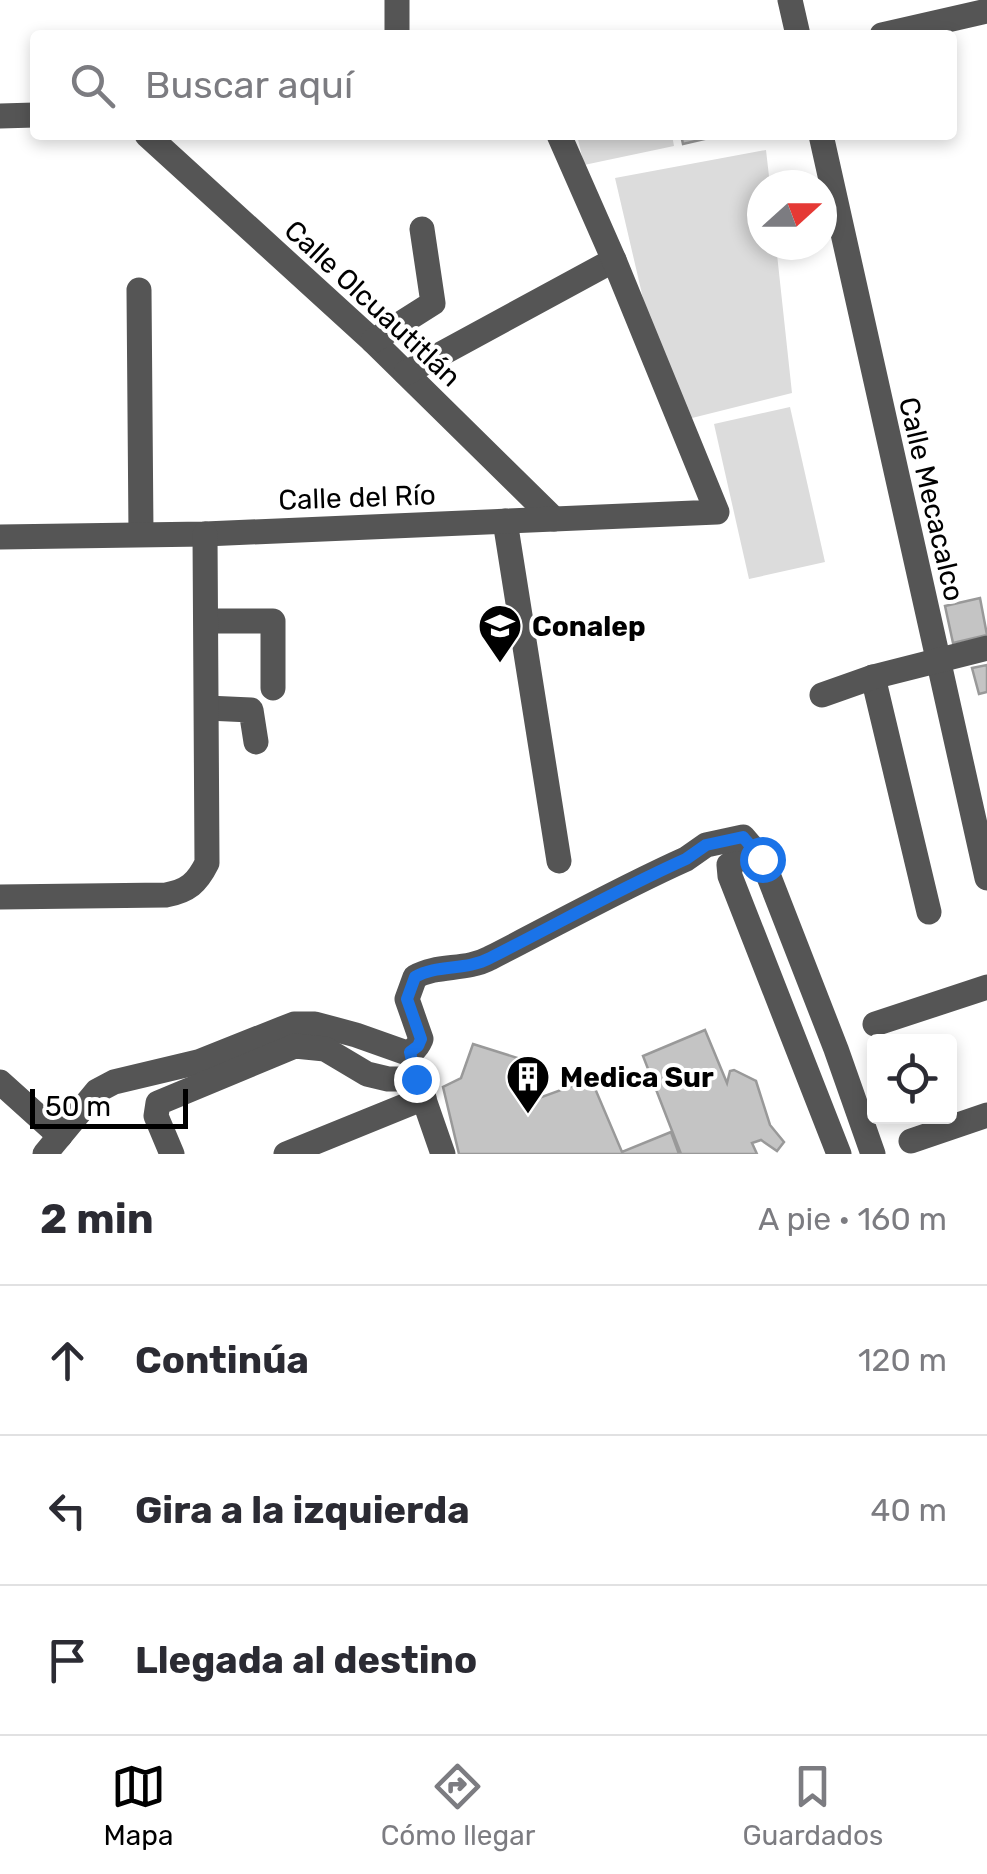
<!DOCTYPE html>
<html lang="es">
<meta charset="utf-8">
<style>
body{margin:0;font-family:Rubik,sans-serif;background:#f7f7f7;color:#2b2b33}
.controls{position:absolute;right:30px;bottom:30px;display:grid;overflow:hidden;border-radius:10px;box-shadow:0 5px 15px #0003}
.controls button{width:90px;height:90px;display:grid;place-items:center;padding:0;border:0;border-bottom:2px solid #e1e1e2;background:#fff;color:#2b2b33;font:50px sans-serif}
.compass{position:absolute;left:747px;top:170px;width:90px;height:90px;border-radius:50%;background:#fff;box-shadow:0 5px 15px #0003;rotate:69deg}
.scale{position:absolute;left:30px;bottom:25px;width:158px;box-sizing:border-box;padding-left:10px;border:5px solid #000;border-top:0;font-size:28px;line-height:35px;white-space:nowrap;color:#000;-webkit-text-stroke:8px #fff;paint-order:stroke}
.stop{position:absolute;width:30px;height:30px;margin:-22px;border:8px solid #1a73e8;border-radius:50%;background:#fff}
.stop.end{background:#1a73e8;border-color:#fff;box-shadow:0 2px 10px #0008}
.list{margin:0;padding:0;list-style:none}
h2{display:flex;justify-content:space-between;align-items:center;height:130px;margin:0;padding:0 40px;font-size:42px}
h2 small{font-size:32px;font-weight:400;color:#7c7c81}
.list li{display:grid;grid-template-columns:65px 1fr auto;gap:30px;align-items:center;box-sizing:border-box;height:150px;padding:0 40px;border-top:2px solid #e1e1e2}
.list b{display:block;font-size:38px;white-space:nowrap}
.list em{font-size:32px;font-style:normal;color:#7c7c81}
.icon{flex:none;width:55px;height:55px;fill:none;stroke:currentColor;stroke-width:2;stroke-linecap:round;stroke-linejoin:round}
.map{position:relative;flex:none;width:987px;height:1154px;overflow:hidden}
.search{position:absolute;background:#fff;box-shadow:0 5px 15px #0003;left:30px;right:30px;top:30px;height:110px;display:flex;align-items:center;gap:25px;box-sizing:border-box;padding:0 35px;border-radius:10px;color:#7c7c81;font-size:38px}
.sheet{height:580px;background:#fff}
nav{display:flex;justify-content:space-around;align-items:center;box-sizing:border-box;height:140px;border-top:2px solid #e1e1e2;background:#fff;font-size:28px;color:#7c7c81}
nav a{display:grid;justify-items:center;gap:5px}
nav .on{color:#000}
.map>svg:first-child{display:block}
.green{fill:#dcdcdc}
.building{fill:#c4c4c4;stroke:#999;stroke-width:2.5}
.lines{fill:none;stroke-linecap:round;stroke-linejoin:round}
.minor{stroke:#555;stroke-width:25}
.route{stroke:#1a73e8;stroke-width:12}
.labels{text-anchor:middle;stroke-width:8;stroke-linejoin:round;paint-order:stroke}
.street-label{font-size:28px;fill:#000;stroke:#fff}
.poi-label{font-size:28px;font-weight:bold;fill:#000;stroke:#fff;text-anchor:start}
</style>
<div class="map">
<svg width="987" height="1154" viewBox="0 0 987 1154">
<rect width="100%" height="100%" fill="#fff"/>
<g class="green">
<path d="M577,135h95l2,11 -90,19z"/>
<path d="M766,150l4,35h-8v60h14l16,148 -120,30 -57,-245z"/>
<path d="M790,407l35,155 -76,17 -35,-155z"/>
</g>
<g class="building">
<path d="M681,135h32v2l-30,7z"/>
<path d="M980,598l7,37 -34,8 -8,-37z"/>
<path d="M987,665v27l-8,2 -7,-26z"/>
<path d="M705,1030l22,53 3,-12 4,-1 22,11 14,44 14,17 -7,9 -16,-11 -9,3 5,11h-76l-38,-98z"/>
<path d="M473,1044l57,18 12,35 49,-18 31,73 49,-20 8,22h-220l-16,-67 18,-9z"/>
</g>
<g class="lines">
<g class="minor">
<path d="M790,0l8,35"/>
<path d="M397,35v-35"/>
<path d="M882,35l105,-24"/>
<path d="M0,116l35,-1"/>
<path d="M147,135l226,206 181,178"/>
<path d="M821,135l166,743"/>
<path d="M139,290l2,244"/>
<path d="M373,341l60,-38 -11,-74"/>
<path d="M406,373l208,-113"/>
<path d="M505,521l54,340"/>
<path d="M0,537l205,-3 512,-22 -103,-252 -55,-125"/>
<path d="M207,621h66v67"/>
<path d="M873,677l56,235"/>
<path d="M822,695l51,-18 114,-29"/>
<path d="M207,708l44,2 5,32"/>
<path d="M762,859h-24l-9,6 1,11 109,278"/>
<path d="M0,897l166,-2c22,-4 31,-12 41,-32l-2,-329"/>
<path d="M875,1024l112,-37"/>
<path d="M0,1082l60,54"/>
<path d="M419,1085l24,69"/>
<path d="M911,1141l76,-26"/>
<path d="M45,1154l52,-63 17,-9 84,-20 96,-38h21l41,11 48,17c9,1 14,-6 17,-13l-14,-40 8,-22c22,-13 51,-6 75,-19 65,-33 129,-69 196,-99l20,-14 37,-8 19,22 74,190 37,105"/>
<path d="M172,1154l-16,-38 2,-13 137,-57 30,3 42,25 21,5h28"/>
<path d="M286,1154l138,-56"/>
</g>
</g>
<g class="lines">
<path class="route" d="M416,1079l-6,-27 8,-6 3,-7 -14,-40 8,-22c22,-13 51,-6 75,-19 65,-33 129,-69 196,-99l20,-14 37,-8 19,22"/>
</g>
<defs>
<symbol id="school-pin" viewBox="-11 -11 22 30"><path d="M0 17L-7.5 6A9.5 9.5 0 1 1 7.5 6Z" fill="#000" stroke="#fff"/><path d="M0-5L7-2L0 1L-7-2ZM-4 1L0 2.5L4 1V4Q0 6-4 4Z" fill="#fff"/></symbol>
<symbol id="building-pin" viewBox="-11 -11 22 30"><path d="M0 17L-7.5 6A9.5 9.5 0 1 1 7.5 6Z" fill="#000" stroke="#fff"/><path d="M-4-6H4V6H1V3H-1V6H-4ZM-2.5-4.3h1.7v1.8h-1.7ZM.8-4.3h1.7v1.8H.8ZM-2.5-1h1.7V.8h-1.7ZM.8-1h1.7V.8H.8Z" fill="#fff"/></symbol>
</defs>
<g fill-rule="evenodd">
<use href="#school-pin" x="475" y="601" width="50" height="68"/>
<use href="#building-pin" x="503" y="1052" width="50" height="68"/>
</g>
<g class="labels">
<g class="street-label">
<text transform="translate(373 303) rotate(43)" y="10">Calle Olcuautitlán</text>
<text transform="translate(357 497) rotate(-2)" y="10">Calle del Río</text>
<text transform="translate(932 499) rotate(77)" y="10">Calle Mecacalco</text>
</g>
<g class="poi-label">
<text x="532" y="636">Conalep</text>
<text x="560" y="1087">Medica Sur</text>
</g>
</g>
</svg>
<div class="controls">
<button><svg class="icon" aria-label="locate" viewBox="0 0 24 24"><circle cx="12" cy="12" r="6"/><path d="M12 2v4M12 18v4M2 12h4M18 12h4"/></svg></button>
</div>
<svg class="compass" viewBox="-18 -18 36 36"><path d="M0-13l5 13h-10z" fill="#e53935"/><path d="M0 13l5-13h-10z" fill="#7c7c81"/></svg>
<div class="scale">50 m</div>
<div class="stop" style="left:762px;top:859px"></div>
<div class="stop end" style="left:416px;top:1079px"></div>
<div class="search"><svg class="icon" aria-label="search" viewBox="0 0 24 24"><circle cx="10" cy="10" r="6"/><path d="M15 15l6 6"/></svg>Buscar aquí</div>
</div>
<section class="sheet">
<h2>2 min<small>A pie · 160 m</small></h2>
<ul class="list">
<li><svg class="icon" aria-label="ahead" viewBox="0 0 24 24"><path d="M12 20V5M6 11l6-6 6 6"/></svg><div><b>Continúa</b></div><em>120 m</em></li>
<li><svg class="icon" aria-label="left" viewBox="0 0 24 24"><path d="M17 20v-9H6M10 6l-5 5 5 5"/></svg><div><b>Gira a la izquierda</b></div><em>40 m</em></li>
<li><svg class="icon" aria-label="arrive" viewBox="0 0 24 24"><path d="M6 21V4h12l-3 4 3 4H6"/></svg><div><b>Llegada al destino</b></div></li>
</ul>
</section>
<nav>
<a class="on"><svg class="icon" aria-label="map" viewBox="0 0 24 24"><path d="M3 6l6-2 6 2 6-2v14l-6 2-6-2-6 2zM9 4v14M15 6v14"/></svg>Mapa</a>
<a><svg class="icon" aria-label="directions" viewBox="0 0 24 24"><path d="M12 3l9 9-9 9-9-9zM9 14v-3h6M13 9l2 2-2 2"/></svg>Cómo llegar</a>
<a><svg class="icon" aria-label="saved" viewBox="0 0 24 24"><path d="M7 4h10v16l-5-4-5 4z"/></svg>Guardados</a>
</nav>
